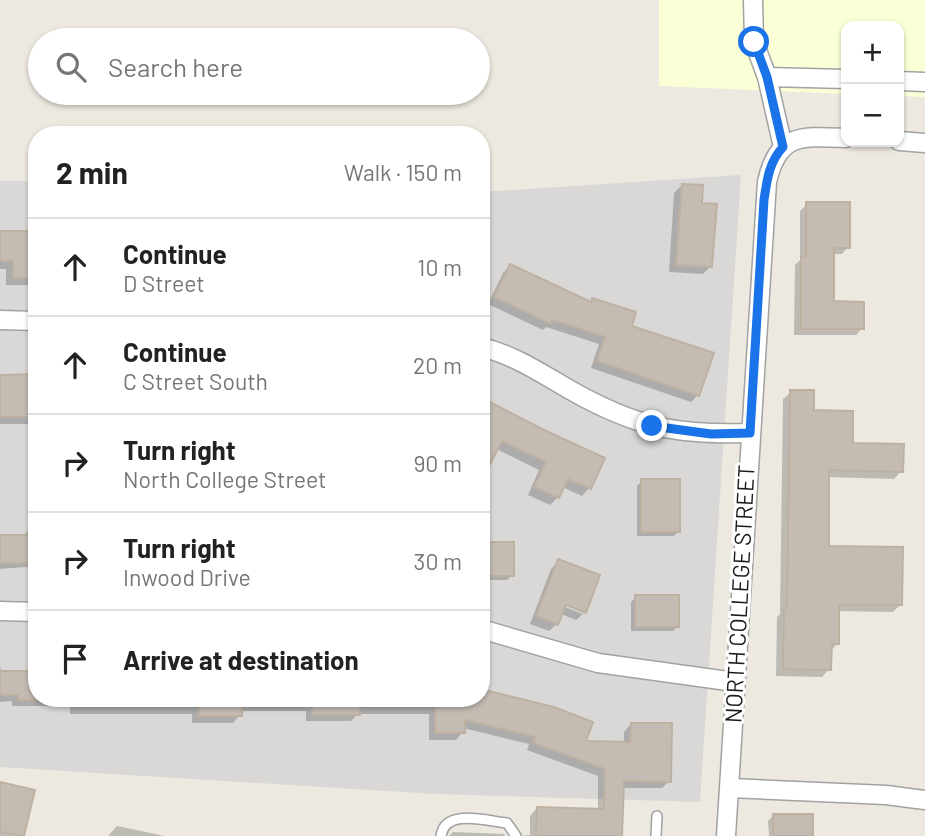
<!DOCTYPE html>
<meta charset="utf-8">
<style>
body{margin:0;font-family:Barlow,sans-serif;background:#f2f2f2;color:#222}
.controls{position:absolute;right:21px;top:21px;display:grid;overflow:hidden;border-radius:14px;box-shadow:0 2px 5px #0004}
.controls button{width:63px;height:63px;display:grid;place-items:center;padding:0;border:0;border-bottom:2px solid #e0e0e0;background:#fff;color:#222;font:35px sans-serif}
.stop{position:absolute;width:21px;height:21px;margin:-16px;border:5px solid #1a73e8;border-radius:50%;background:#fff}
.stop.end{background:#1a73e8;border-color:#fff;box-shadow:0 2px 7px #0008}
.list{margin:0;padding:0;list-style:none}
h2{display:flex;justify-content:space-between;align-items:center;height:91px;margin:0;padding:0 28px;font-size:30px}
h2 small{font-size:23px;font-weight:400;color:#767676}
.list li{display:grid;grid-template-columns:46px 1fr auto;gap:21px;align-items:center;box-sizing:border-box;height:98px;padding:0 28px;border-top:2px solid #e0e0e0}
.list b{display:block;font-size:26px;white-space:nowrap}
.list p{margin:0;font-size:23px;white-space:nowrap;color:#767676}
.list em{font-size:23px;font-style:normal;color:#767676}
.icon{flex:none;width:38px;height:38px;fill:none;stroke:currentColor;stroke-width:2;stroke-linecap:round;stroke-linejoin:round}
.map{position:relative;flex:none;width:925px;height:836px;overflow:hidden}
.search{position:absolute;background:#fff;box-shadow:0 2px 5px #0004;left:28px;top:28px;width:462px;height:77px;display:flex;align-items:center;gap:18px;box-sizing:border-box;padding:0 24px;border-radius:38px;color:#767676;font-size:26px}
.panel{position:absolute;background:#fff;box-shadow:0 2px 5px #0004;left:28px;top:126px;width:462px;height:581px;border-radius:28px}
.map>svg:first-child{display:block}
.residential{fill:#d9d8d7}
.education{fill:#fbffd6}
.shadow{fill:#0003}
.building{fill:#c4bcb3;stroke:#beb1a2;stroke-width:2}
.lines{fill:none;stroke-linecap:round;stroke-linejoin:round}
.service-casing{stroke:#a2a2a2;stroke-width:12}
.minor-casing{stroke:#a2a2a2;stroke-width:21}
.service{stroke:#fff;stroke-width:9}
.minor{stroke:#fff;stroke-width:18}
.route{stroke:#1a73e8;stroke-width:9}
.labels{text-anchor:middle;stroke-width:6;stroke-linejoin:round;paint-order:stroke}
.street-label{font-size:23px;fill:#1b1b1b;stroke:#fff}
</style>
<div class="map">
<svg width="925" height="836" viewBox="0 0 925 836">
<rect width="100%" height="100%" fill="#ede9e0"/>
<path class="residential" d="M741,175l-41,627 -265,-8 -435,-27v-586h37v517h444v-506z"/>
<path class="education" d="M659,0h266v97l-26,-1v-70h-53v68l-187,-8z"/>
<g class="shadow">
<path d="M682,185l18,19 11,62 -8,8 -34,-2 5,-79z"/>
<path d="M807,204l41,43 -6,7h-9l-1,49 30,25 -6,7h-62l1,-70 5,-5v-49z"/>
<path d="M0,233l37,7v45h-31v-16h-6z"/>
<path d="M510,266l79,37 4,-3 37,27 68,68 -7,7 -100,-34 8,-24 -53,-17 -3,3 -55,-26 15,-31z"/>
<path d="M37,376v48h-37v-47z"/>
<path d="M791,392l60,53 50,26 -7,8 -67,-2v71l73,57 -7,7 -56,-1v33l-7,7 -1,18 -7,8 -46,-1 1,-59 3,-3 3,-215z"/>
<path d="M486,402l117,57 -14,29 -7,8 -20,-9 -4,10 -8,8 -22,-10 11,-25 -43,-21 -15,22v-66z"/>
<path d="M642,481l37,50 -5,5h-37v-50z"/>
<path d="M29,530h8v36l-37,3v-32l24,-2z"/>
<path d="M481,544l31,31 -5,5h-26z"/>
<path d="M559,561l25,51 -1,2v-4l-25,-9 -1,3 26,10 -7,6 -15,-6 -4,10 -8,7 -19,-7 21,-55z"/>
<path d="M636,597l42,29 -5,5h-42v-29z"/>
<path d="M0,666l2,7h32l3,-3v28h444v-7l72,18 30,34h41v-11l7,-8 38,57 -7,7h-40l-1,48h-100l9,-1v-19l7,-8 61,2v-34l-71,-26 2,-6 -66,-16v4l-7,8h-27v-26h-71l-7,7h-45v-10h-66v4l-7,8h-41v-9h-122v-8h-58v-5l-12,1z"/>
<path d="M0,784l32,7 -10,45h-22z"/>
<path d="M773,816l39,20h-43l-1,-15z"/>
<path d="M117,826l48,10h-57z"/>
<path d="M453,832l51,2 1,2h-56z"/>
</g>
<g class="building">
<path d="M682,184l21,1 -1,18 15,1 -5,63 -36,-2z"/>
<path d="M806,202h44v46h-16v53l30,1v27h-63v-73h5z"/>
<path d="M0,231h36v47h-23v-17h-13z"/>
<path d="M510,264l81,38 1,-4 44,14 -4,14 82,27 -15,43 -102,-35 8,-24 -52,-17 -2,4 -57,-27z"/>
<path d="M37,374v43h-37v-42z"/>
<path d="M790,390h24v20l39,1v32l51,1 -1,28 -74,-2v76l74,1 -1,58h-63v39h-7l-1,26 -48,-1 1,-61h3z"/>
<path d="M486,400l58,30 61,28 -14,31 -23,-10 -9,19 -25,-11 12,-25 -44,-21 -21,41v-73z"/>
<rect x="641" y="479" width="39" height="53"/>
<rect x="0" y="535" width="37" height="28"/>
<rect x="481" y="542" width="33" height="34"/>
<path d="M558,559l42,16 -14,38 -20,-8 -8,20 -22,-9z"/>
<rect x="635" y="595" width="44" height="32"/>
<path d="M0,671h37v29h-19v-5h-18z"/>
<path d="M485,690l69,17 39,15 -7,19 44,1 1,-19h41l-1,59 -47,-1 -2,55h-86l1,-29 67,2 1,-40 -72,-26 2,-6 -70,-17v13h-30v-35h48z"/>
<rect x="199" y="698" width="43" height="18"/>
<rect x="312" y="698" width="48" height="17"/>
<path d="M0,782l35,8 -11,46 -24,-4z"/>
<rect x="773" y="814" width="40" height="22"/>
</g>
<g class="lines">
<defs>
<g id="service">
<path d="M441,836c4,-28 45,-15 66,-13l9,13"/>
<path d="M656,836l1,-20"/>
</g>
<g id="minor">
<path d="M753,0l1,42 13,35 16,70"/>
<path d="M767,77l79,2"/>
<path d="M899,81l26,1"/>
<path d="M899,141l26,2"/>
<path d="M0,320l37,1"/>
<path d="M481,347c38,9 68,32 102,50 60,32 99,38 167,36"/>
<path d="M0,611l37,1"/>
<path d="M481,629l117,34 137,19"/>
<path d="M730,788l156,7 39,5"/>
<path d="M726,836l41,-654c11,-49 34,-46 79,-44"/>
</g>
</defs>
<use href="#service" class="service-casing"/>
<use href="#minor" class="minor-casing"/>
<use href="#service" class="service"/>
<use href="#minor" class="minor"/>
</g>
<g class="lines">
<path class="route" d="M652,426l59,8 39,-1 14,-233c3,-20 5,-38 19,-53l-16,-70 -13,-35"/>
</g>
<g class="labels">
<g class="street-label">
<text transform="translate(740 594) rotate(-87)" y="8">NORTH COLLEGE STREET</text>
</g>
</g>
</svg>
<div class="controls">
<button>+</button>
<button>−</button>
</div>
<div class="stop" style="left:754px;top:42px"></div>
<div class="stop end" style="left:652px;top:426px"></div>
<div class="search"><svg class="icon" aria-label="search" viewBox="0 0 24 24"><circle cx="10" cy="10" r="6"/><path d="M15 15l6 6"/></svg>Search here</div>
<section class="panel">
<h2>2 min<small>Walk · 150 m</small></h2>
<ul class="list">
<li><svg class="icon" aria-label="ahead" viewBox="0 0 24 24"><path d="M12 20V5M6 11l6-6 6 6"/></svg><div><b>Continue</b><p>D Street</p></div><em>10 m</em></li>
<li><svg class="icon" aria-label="ahead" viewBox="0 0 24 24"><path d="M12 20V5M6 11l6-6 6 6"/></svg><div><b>Continue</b><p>C Street South</p></div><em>20 m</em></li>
<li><svg class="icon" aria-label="right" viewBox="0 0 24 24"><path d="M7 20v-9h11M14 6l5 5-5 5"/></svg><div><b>Turn right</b><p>North College Street</p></div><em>90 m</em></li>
<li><svg class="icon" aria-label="right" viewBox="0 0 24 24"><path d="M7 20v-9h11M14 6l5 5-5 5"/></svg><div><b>Turn right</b><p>Inwood Drive</p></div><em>30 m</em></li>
<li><svg class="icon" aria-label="arrive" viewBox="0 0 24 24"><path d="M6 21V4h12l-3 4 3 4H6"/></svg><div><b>Arrive at destination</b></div></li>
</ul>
</section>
</div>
